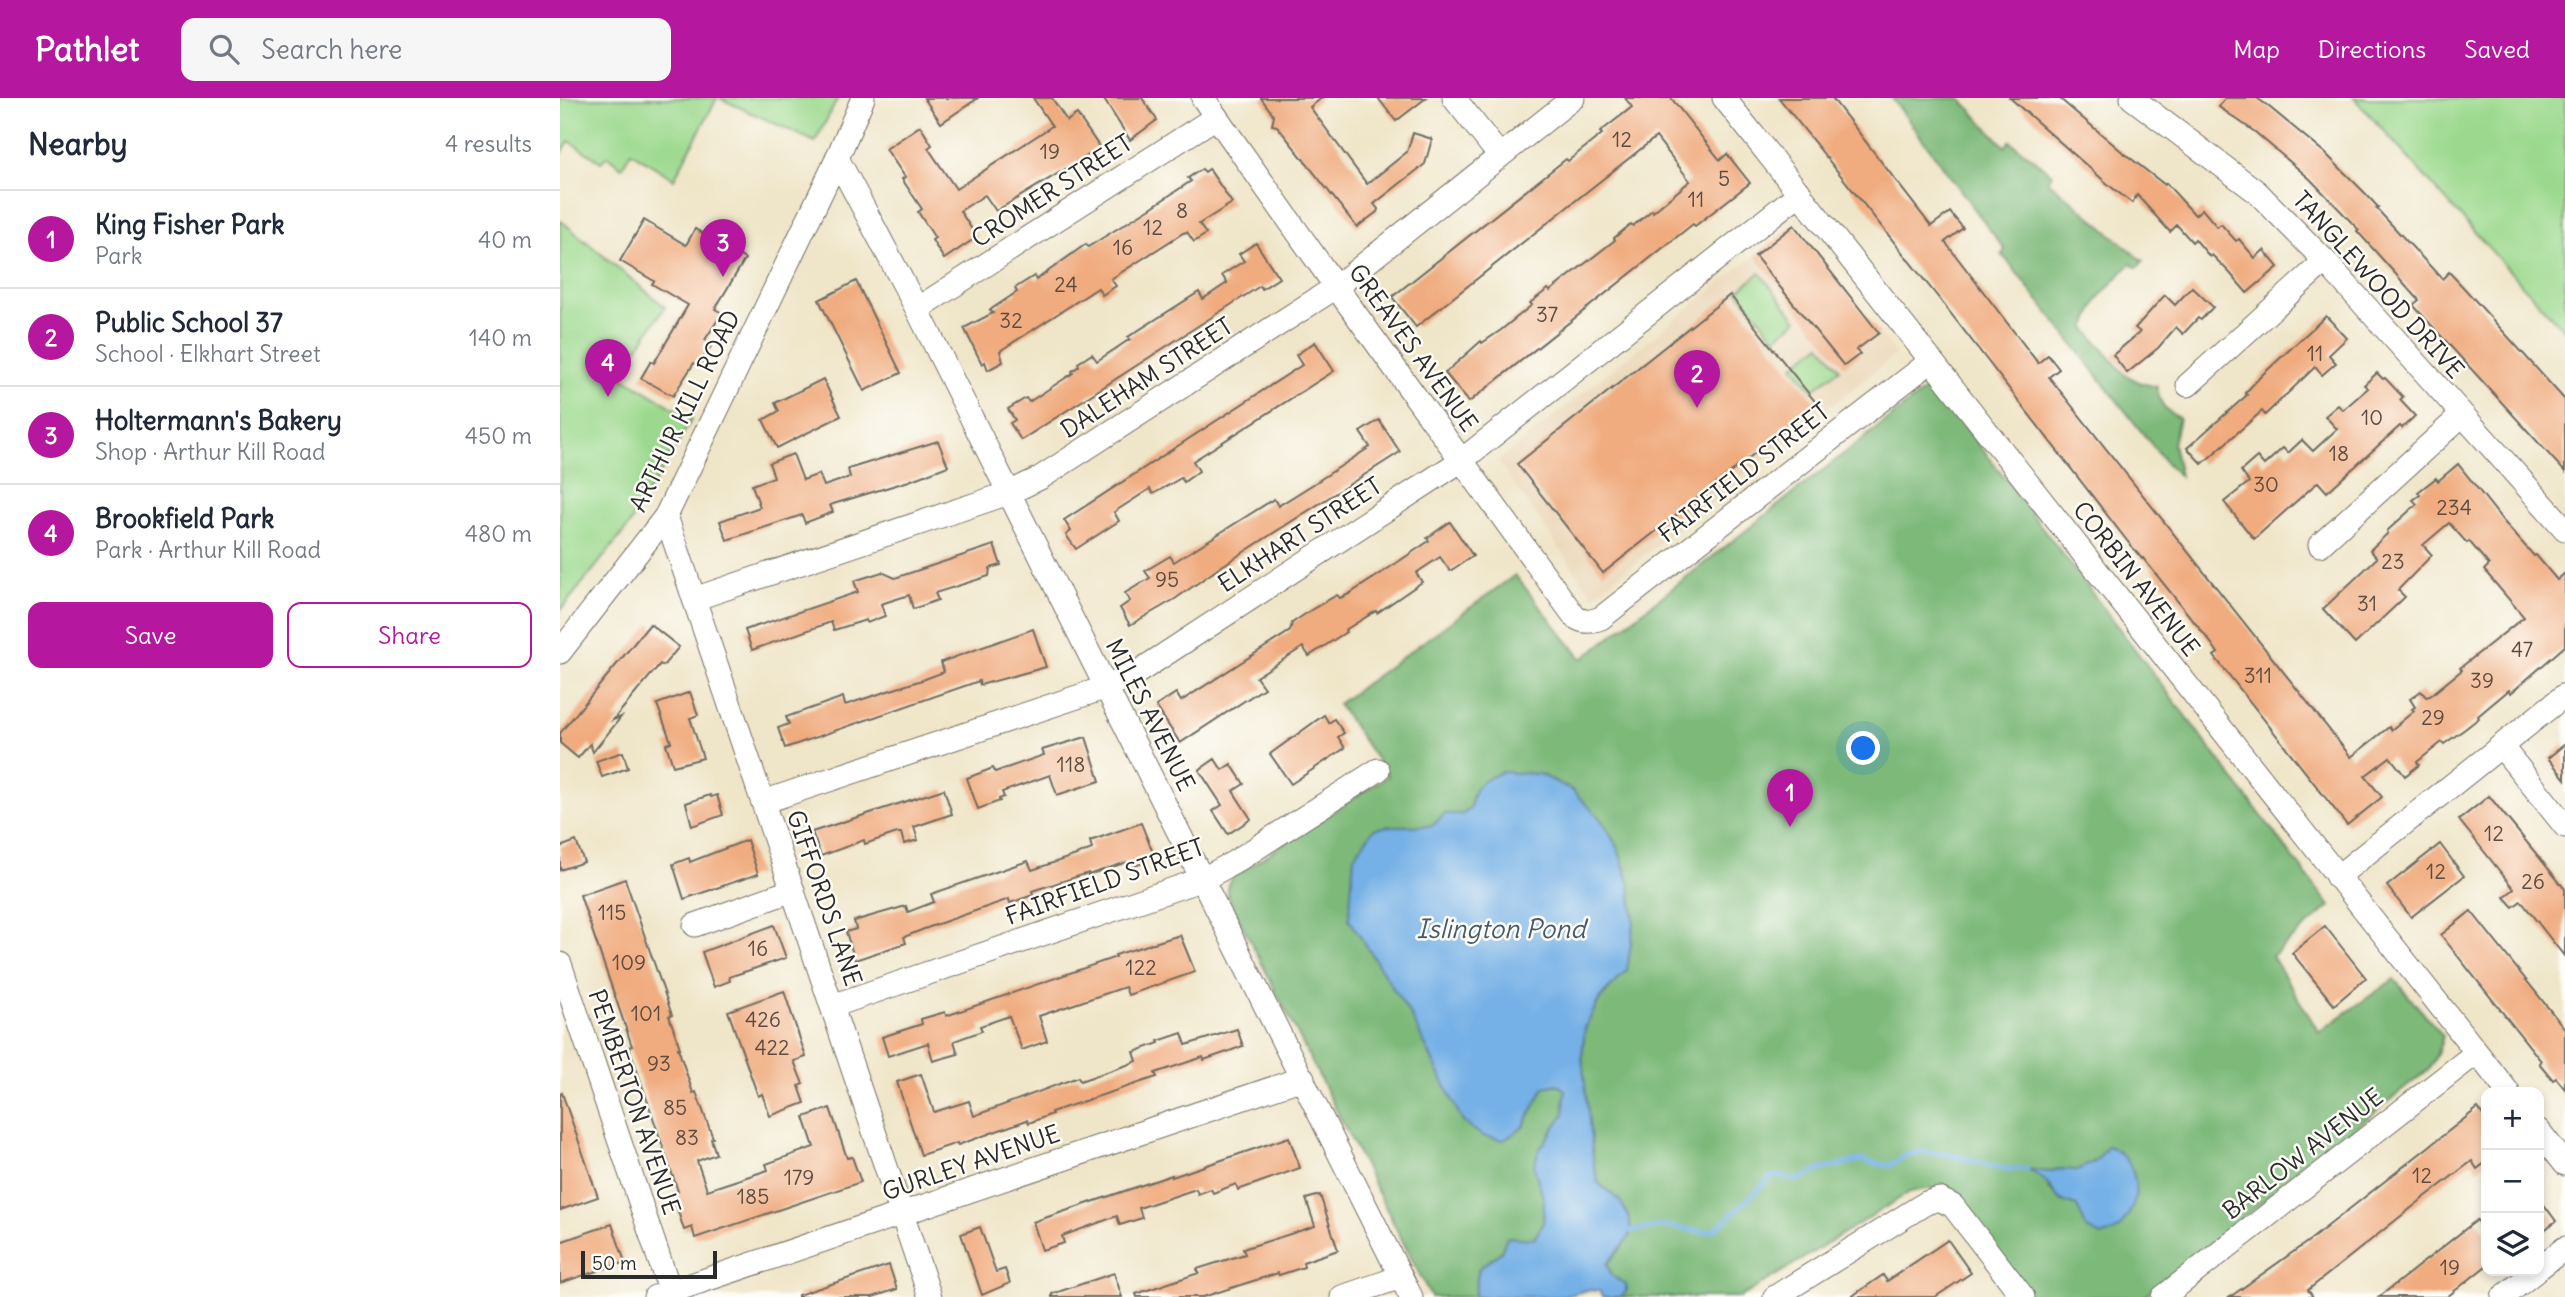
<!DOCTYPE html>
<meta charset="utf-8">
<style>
body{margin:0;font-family:Delius,sans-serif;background:#f6f6f7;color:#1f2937}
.controls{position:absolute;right:21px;bottom:21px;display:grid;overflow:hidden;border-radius:14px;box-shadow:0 4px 10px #0003}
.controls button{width:63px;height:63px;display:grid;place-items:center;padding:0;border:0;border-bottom:2px solid #e0e1e3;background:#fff;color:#1f2937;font:35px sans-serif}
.scale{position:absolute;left:21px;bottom:18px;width:136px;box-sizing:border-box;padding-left:7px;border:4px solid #2b2b2b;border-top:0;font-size:19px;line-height:24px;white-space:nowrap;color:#2b2b2b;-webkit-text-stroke:5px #fdfcf7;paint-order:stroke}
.you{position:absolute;left:1304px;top:651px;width:24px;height:24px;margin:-18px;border:5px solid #fff;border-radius:50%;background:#1a73e8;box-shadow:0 0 0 10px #1a73e833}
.badge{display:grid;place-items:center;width:46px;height:46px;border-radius:50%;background:#b5179e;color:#fff;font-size:23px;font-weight:700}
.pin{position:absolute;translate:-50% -58px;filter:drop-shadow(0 2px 4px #0008)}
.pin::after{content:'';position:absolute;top:37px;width:24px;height:21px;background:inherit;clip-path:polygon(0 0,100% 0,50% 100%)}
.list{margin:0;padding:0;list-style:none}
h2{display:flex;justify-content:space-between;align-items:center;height:91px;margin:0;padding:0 28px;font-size:30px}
h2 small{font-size:23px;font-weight:400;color:#747a83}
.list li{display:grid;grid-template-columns:46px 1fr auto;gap:21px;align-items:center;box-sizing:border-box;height:98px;padding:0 28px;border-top:2px solid #e0e1e3}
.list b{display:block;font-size:26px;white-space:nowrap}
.list p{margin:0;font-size:23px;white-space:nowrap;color:#747a83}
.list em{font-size:23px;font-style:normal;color:#747a83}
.actions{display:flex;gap:14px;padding:21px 28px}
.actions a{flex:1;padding:16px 0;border:2px solid #b5179e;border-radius:14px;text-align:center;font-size:24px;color:#b5179e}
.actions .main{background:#b5179e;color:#fff}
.icon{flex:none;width:38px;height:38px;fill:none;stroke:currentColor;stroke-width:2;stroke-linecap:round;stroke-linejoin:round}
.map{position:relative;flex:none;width:2005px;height:1199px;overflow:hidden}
header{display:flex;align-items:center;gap:42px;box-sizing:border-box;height:98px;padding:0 35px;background:#b5179e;color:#fff}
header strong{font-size:33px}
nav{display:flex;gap:38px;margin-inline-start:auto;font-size:24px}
.search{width:490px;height:63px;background:#f6f6f7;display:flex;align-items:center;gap:18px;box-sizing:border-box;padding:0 24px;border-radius:14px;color:#747a83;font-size:26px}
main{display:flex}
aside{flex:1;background:#fff}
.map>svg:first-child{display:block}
.built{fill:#ebd8ba}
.green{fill:#9cd98e;stroke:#64825c;stroke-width:2}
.forest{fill:#7db979;stroke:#547252;stroke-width:2;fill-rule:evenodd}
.water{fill:#75b0e6;stroke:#506e88;stroke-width:2}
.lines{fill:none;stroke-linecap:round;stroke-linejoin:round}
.stream{stroke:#75b0e6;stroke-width:5}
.building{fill:#f0ab7e}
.minor-casing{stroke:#706c62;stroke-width:25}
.minor{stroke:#fff;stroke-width:23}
.labels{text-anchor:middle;stroke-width:5;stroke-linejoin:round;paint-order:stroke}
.number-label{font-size:21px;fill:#5c4b40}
.street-label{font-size:24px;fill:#2b2b2b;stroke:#fdfcf7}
.water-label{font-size:26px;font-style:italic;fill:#455a6c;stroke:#fdfcf7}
</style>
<header>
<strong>Pathlet</strong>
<div class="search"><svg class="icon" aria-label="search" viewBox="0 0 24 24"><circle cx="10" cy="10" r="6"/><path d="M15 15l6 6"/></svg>Search here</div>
<nav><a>Map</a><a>Directions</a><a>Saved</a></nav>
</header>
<main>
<aside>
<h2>Nearby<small>4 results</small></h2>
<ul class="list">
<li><span class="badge">1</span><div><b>King Fisher Park</b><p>Park</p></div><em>40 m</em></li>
<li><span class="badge">2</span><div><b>Public School 37</b><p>School · Elkhart Street</p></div><em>140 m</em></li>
<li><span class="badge">3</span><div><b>Holtermann's Bakery</b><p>Shop · Arthur Kill Road</p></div><em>450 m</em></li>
<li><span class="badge">4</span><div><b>Brookfield Park</b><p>Park · Arthur Kill Road</p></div><em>480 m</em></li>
</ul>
<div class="actions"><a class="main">Save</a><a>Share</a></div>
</aside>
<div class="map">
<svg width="2005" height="1199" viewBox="0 0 2005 1199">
<rect width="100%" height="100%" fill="#fdfcf7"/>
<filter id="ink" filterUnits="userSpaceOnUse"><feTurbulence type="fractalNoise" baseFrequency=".0143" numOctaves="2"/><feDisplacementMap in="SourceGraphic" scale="14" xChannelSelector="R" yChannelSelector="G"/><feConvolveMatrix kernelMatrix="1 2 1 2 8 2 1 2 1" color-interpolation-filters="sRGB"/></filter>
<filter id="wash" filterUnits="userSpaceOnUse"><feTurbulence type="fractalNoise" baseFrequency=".00686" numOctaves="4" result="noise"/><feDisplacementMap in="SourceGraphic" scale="28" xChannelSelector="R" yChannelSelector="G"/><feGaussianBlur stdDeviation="1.57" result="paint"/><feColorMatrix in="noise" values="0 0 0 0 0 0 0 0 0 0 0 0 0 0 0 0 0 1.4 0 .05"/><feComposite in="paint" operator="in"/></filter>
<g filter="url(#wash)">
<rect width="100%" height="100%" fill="#efe5c8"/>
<path class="built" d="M1234,126l102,130 -303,242 -95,-135z"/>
<g class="green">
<path d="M0,0h157l-43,81 -43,-27 -9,15 -15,-11 -6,6 -32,-21 -9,15z"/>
<path d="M159,0h119l-23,44z"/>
<path d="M1794,0h211v233c-72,-76 -140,-156 -211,-233z"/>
<path d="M0,122l105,87 -46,68 73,44 -64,108 -68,84z"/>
<path d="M1200,175l37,47 -22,18 -37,-47z"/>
<path d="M1261,246l19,25 -28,21 -19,-24z"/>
</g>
<g class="forest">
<path d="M1332,0h68l45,49 5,-6 42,33 -4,7 95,80 -6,7 -6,-5 -32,34 -14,31 40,47 16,8 16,4c2,16 8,24 22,31l-6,26 7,32 -13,-12 -165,-210 3,-4z"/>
<path d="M1373,286l397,522 -58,50 47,76 75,-53 49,57 -6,18 -8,15 -286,228h-113l-74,-100c-16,-11 -27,-9 -46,-5l-169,105h-121l6,-5 -14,-16 -5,-12 16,-18 -3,-45 -22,-18 -4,-16c-4,-33 -18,-112 -8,-141 8,-23 25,-39 41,-56l3,-85 -13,-39 -17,-28 -127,-24 -3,15 -7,5h-18l-13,12h-44l-39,93 62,97 112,111 21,-40 13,-3 8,6 -1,24 -26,38 2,33 4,16 -1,23 -9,15 -27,-1 -6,14 -22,16 -5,29h-43l-203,-400c-2,-9 -1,-13 5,-20l155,-101 -50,-72 177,-129 67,84zM1536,1063l-9,68c-2,-7 -5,-16 -9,-22 -12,-15 -35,-6 -31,-35l13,-3 17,2z"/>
</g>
<g class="water">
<path d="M941,674l39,2 32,16 28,28 17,28 13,39 4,38 -7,47 -27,28 -15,30 -3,28 12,111 4,16 22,18 10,18v17l-23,28 5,12 14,8v8l-6,5h-17l-4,-6 -13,-1 -23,7h-89l5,-29 22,-16 6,-15 27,2 9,-15 1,-23 -10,-34 4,-15 26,-38 1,-24 -8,-6 -13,3 -21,40 -19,13 -21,-4 -20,-14 -52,-106 -62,-97 5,-63 20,-27 14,-3h44l13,-12h18l7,-5c4,-26 9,-26 31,-37z"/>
<path d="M1548,1048c28,11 35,46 19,71 -3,4 -6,10 -10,13 -5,3 -11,4 -16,6l-14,-7 -10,-23c-24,-7 -17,-8 -31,-24 -4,-5 -13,-9 -19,-13l20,3 13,-3 17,1 19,-9z"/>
</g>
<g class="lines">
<path class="stream" d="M1070,1133l36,-5 39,6 10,-2 56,-53 7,-1 21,4 17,-9 44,-11 29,6 17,-11 16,-3 25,2 57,15h23"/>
</g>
<g id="blocks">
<g class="building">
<path d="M364,0h54l-37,25z"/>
<path d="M473,0h19l15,23 10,-7 23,34 -104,63 -11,-16 -25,16 17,26 -33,22 -12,-19 3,-2 -17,-26 4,-3 -20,-30 3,-2 -19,-28 34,-23 12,19 -4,3 28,41 96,-63z"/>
<path d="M543,0h39l15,22 -27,20z"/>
<path d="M701,0h61l-12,9 57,77 40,-32 6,-19 19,6 -7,25 -51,40 4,5 -1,3 -20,15 -80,-101 -5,-1 2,-9z"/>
<path d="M818,0h48l-30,23z"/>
<path d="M1065,0h46l49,62 7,-6 23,29 -55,43 -2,-2 -224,178 -24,-29 36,-32 1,2 19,-13 31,-25 -2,-2 18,-14 2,2 65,-51 -1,-2 17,-14 2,2 19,-16 1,2 37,-31 -34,-44 -240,190 -24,-30 174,-138 2,2 34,-27 -2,-2 32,-25z"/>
<path d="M1219,0h53l99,128 19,-14 13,16 -18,14 4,5 89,116 10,-8 11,14 -10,8 302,380 38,-30 2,3 23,-19 -2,-2 3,-2 -5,-8 11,-8 5,6 4,-1 32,-26 -2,-2 64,-51 -40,-47 5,-5 -20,-24 -2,2 -18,-20 -26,22 9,10 -34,35 7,7 -50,47 -32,-35 54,-51 -7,-8 18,-17 -1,-2 30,-27 -4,-4 7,-5 -2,-3 18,-14 2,3 20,-17 46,58 30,34 2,-1 21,25 8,-7v73l-54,47 -2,-3 -31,26 1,2 -14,11 -21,15 -2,-2 -25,20 2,3 -14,11 -15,-19 -25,19 17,21 -35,28 -133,-169 4,-3 -6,-9 -69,-86 -1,1 -14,-17 -183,-236z"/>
<path d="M1450,0h49l61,52 45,35 1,-2 29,32 7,-6 15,18 4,-3 15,17 3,-2 16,19 9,-8 14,17 -31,26 -18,-21 -17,-17 -2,2 -15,-18 -3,3 -15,-17 -7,7 -33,-37 -5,8 -22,-17z"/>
<path d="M1665,0h32l11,8 57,47 40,40 13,14 -2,1 66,71 7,-7 15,16 101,112v72l-152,-167 6,-5 -62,-69 2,-1 -49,-51 -55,-47 -36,-25z"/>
<path d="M642,71l3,3 4,-3 23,34 -33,21 7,10 -12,8 -7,-10 -4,1 -72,46 5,7 -14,9 -4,-7 -98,63 3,11 -15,8 -3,-8 -3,2 -18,-36 29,-15 -3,-3 27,-18 -2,-4 19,-12 2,4 50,-36 2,3 64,-40 39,-26 -3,-3z"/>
<path d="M84,122l42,25 9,-16 50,30 -30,50 7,4 -17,27 7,4 -13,22 -5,-3 -21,33 -32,-18 10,-17 3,2 34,-58 -36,-21 2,-3 -34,-20z"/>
<path d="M1234,127l85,108 -23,17 4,4 -16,12 -89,-110z"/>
<path d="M696,145l23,35 -17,11 -2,-3 -239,154 -11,-17 5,-3 -7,-11 18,-11 3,4 44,-29 -1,-2 7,-5 -1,-3 14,-9 5,7 33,-22 -2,-2 71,-45 4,7 24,-16 -5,-8 22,-14 -5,-7z"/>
<path d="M296,183l45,92 -37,18 -45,-91z"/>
<path d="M1632,189l21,20 -12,13 -3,-2 -15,16 -7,-7 -18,21 -31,25 -14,-18 27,-23 -5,-4 30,-33 10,10z"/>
<path d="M1170,197l87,109 -214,169 -86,-109z"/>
<path d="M1766,218l21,22 -18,17 7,8 -14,12 -7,-8 -50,48 -3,-4 -60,53 -15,-16 60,-53 -2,-2 16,-17z"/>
<path d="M755,244l19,29 -141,90 6,10 -15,11 -3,-4 -28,16 -3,-5 -36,23 5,9 -43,28 -10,-14 5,-4 -7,-11 238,-155 -6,-10z"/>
<path d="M1817,275l6,6 2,-1 18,19 -3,3 15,16 -13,12 -2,-2 -73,66 -9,-10 -64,57 -30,-37 25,-20 -8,-11 16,-14 7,8 19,-17 5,5 14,-13 11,11 24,-22 -12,-13 13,-11 5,5 25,-22 -4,-3z"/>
<path d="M263,281l18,37 -64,32 -14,-28 16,-9 -4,-8z"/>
<path d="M819,322l21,32 -178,114 -47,33 -45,26 -10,-17 10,-7 -5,-8 25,-15 -5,-7 25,-15 4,6 100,-63 4,7 37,-23 55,-36 -10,-15z"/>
<path d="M378,343l10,25 -39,15 -79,24 3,7 -28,11 -3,-8 -75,25 -7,-19 40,-14 -8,-22 22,-8 -5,-14 24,-9 10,26 16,-6 5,12 26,-9 -2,-8z"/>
<path d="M890,424l23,34 -23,15 -10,-14 -24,16 6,9 -45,31 -1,-2 -31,19 1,2 -37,24 -6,-9 -47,30 8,11 -84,55 -24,-37 20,-13 5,8 109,-70 2,-8 19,-13 26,-15 3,3 9,-4 34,-22 46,-31 -2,-3z"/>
<path d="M434,447l7,20 -11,3 -1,8 -54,17 3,7 -25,9 -4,-14 -28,9 4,12 -18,7 -1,-3 -32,10 -3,-8 -79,28 -7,-20 113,-38 -4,-11 28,-9 13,6z"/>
<path d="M90,526l29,23 -16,19 -3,-2 -47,56 8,-3 -28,35 -3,-8 -12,14 -18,-15v-10z"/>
<path d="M473,531l13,38 -66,18 -1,-4 -194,67 -7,-20 11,-4 -3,-7 57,-20 2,8 80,-26 19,-7 -3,-10z"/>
<path d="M130,594l8,23 -8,3 13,40 -30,8 -7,-22 5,-2 -14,-38z"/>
<path d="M764,617l5,8 5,-4 10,14 -6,4 7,11 -54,36 -21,-30z"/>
<path d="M526,639l14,44 -43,14 -7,-20 -48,17 2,5 -5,2 1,2 -22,8 -11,-31 26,-10 2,4 49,-17 -2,-5z"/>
<path d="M2005,646v35l-17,-21z"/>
<path d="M63,654l5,16 -26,9 -6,-16z"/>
<path d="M655,661l7,11 9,-6 13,20 -11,7 18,28 -23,15 -15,-23 9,-6 -23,-35z"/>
<path d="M384,691l8,25 -38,13 4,13 -14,4 -3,-11h-4l-32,11 -1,-4 -43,16 -9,-24z"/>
<path d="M150,697l1,2 6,-2 6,20 -31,11 -6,-23z"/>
<path d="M1929,698l76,93v68l-44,-56 -8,6 -9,-10 10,-8 -55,-69z"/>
<path d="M581,725l12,30 -9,3 2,6 -17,6 -2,-6 -39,13v-2l-56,18 1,4 -23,8 -1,-4 -85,30 -20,8 2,6 -51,17 -9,-28 10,-3 -2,-8 52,-15 2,6 26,-10 -3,-8 97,-33 4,9 50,-17 10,-4 -2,-8z"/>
<path d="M187,742l11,34 -74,25 -11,-35 16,-6 1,4z"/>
<path d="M16,743l8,21 -24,8v-23z"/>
<path d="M1880,746l24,32 -53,41 -24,-31z"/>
<path d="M65,781l47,136 -3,1 11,32h-2l15,45 3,-1 17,46 -2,1 5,15 -19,7 10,29 61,-20 -2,-6 48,-17 -10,-30 26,-9 17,50 5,-1 9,25 -166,56 -3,-11 -8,3 -12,-37 6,-2 -49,-144 3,-1 -52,-151z"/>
<path d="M1911,813l94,118v60l-9,-11 -3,2 -14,-17 2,-2 -100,-126z"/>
<path d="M214,827l12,33 -57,19 1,4 -16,6 -12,-35z"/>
<path d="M1765,828l41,52 -32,27 -42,-52z"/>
<path d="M620,837l15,37 -67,23 -3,-8 -86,29 8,25 -25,9 -13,-34 -29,10 2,5 -28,10 4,13 -25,7 -5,-18 -40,13 -6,-19 40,-13 -1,-5 24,-7 1,4 170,-59 -1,-2z"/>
<path d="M224,893l22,66 -12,4 9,23 -4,2 6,17 -35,13 -8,-22 -4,2 -30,-85z"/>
<path d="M677,931l6,17 -16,6 -23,8 -1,-3 -48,16 2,4 -106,35 1,2 -23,9 -2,-3 -69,25 -1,-2 -36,12 -24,-73 24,-8 13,38 35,-11 5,15 104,-39 2,4 47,-16 10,-4 -3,-9 25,-9 -1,-2 24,-8 4,12z"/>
<path d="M2,995l36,104 -38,13v-116z"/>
<path d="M1918,1010l8,12v42l-9,7 -5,-8 -47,36 -117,93 5,7h-83l80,-57z"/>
<path d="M729,1039l11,31 -62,22 -2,-6 -23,9 -2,-4 -13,5 -2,-5 -57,19 3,10 -22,7 -3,-9 -55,20 2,7 -22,7 -9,-28 139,-47v2z"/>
<path d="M760,1097l18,55 -35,12 1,5 -25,8 -1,-2 -75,24h-66l-1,-3 63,-21 -2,-4 48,-15 -2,-5 72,-23 -9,-27z"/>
<path d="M1979,1100l17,23 -17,13z"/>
<path d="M1917,1122l9,12v34l-39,31h-68z"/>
<path d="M52,1126l13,38 -65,21v-41z"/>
<path d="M420,1129l16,45 9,-3 5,14 -28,12 -21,-61z"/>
<path d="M1388,1142l23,33 -36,24h-84l32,-22 4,6z"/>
<path d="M329,1167l8,24 -24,8h-75v-2z"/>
<path d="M554,1175l8,24h-70v-3z"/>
</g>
</g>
</g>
<g filter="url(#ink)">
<use href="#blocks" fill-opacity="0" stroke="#706c62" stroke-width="2"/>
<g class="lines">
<defs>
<g id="minor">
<path d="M643,0l133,189 239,330c9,6 16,5 26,1l330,-257"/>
<path d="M894,0l45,57"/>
<path d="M1164,0l784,994"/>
<path d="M1572,0l125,94 68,69 240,268"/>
<path d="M277,60l80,151 494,988"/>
<path d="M357,211l299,-192"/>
<path d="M1628,287l137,-124"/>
<path d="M106,418l264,781"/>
<path d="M1760,447l142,-130"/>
<path d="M134,501l315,-106 31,-15 296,-191 237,-189"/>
<path d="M0,554l106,-136 166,-346 31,-72"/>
<path d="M1941,648l64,80"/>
<path d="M203,704l344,-115 31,-15 324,-212 338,-267"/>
<path d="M1777,779l228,-182"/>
<path d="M135,827l98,-35"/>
<path d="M0,866l112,333"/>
<path d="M272,908l371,-127 30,-16 145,-93"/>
<path d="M1979,1033l26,33"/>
<path d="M1979,1170l26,-20"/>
<path d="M95,1199l648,-219"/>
<path d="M782,1199l59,-20"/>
<path d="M1215,1199l151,-94 13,-4 14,7 70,91"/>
<path d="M1603,1199l313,-244"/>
<path d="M1943,1199l33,-26"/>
</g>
</defs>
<use href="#minor" class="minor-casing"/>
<use href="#minor" class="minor"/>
</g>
</g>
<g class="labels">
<g class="number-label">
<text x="1062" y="49">12</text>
<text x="490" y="61">19</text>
<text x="1164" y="88">5</text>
<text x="1136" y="109">11</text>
<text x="622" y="120">8</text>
<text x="593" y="137">12</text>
<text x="563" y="157">16</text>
<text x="506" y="194">24</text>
<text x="987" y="224">37</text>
<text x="451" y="230">32</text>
<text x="1755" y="263">11</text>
<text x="1812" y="327">10</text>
<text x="1779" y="363">18</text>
<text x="1706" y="394">30</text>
<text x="1894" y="417">234</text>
<text x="1833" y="471">23</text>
<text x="607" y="489">95</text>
<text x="1807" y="513">31</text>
<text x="1962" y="559">47</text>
<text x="1698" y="585">311</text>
<text x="1922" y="590">39</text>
<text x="1873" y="627">29</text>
<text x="511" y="674">118</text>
<text x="1934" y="743">12</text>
<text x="1876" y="781">12</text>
<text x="1973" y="791">26</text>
<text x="52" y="822">115</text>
<text x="198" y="858">16</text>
<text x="69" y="872">109</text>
<text x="581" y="877">122</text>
<text x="86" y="923">101</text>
<text x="203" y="929">426</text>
<text x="212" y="957">422</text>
<text x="99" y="973">93</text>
<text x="115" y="1017">85</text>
<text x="127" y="1047">83</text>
<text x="1862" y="1085">12</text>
<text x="239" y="1087">179</text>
<text x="193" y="1106">185</text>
<text x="1890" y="1177">19</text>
</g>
<g class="street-label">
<text transform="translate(492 93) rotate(-33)" y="8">CROMER STREET</text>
<text transform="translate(1818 187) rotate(48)" y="8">TANGLEWOOD DRIVE</text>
<text transform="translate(853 250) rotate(54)" y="8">GREAVES AVENUE</text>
<text transform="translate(587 280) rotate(-33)" y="8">DALEHAM STREET</text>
<text transform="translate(125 313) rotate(-64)" y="8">ARTHUR KILL ROAD</text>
<text transform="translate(1184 375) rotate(-38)" y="8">FAIRFIELD STREET</text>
<text transform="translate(740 437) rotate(-33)" y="8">ELKHART STREET</text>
<text transform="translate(1576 481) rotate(52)" y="8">CORBIN AVENUE</text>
<text transform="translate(590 617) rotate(63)" y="8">MILES AVENUE</text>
<text transform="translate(545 784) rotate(-20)" y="8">FAIRFIELD STREET</text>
<text transform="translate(264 800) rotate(71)" y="8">GIFFORDS LANE</text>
<text transform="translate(74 1004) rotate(71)" y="8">PEMBERTON AVENUE</text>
<text transform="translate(1743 1056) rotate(-38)" y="8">BARLOW AVENUE</text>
<text transform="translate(411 1065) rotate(-19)" y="8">GURLEY AVENUE</text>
</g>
<g class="water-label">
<text x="941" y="840">Islington Pond</text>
</g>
</g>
</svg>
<div class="controls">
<button>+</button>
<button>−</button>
<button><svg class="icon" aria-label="layers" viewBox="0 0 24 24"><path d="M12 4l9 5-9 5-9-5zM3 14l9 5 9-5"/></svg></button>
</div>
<div class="scale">50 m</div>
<div class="you"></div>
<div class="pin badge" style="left:1230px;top:729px">1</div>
<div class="pin badge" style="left:1137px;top:310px">2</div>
<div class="pin badge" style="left:163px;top:179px">3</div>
<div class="pin badge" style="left:48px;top:299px">4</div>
</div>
</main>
